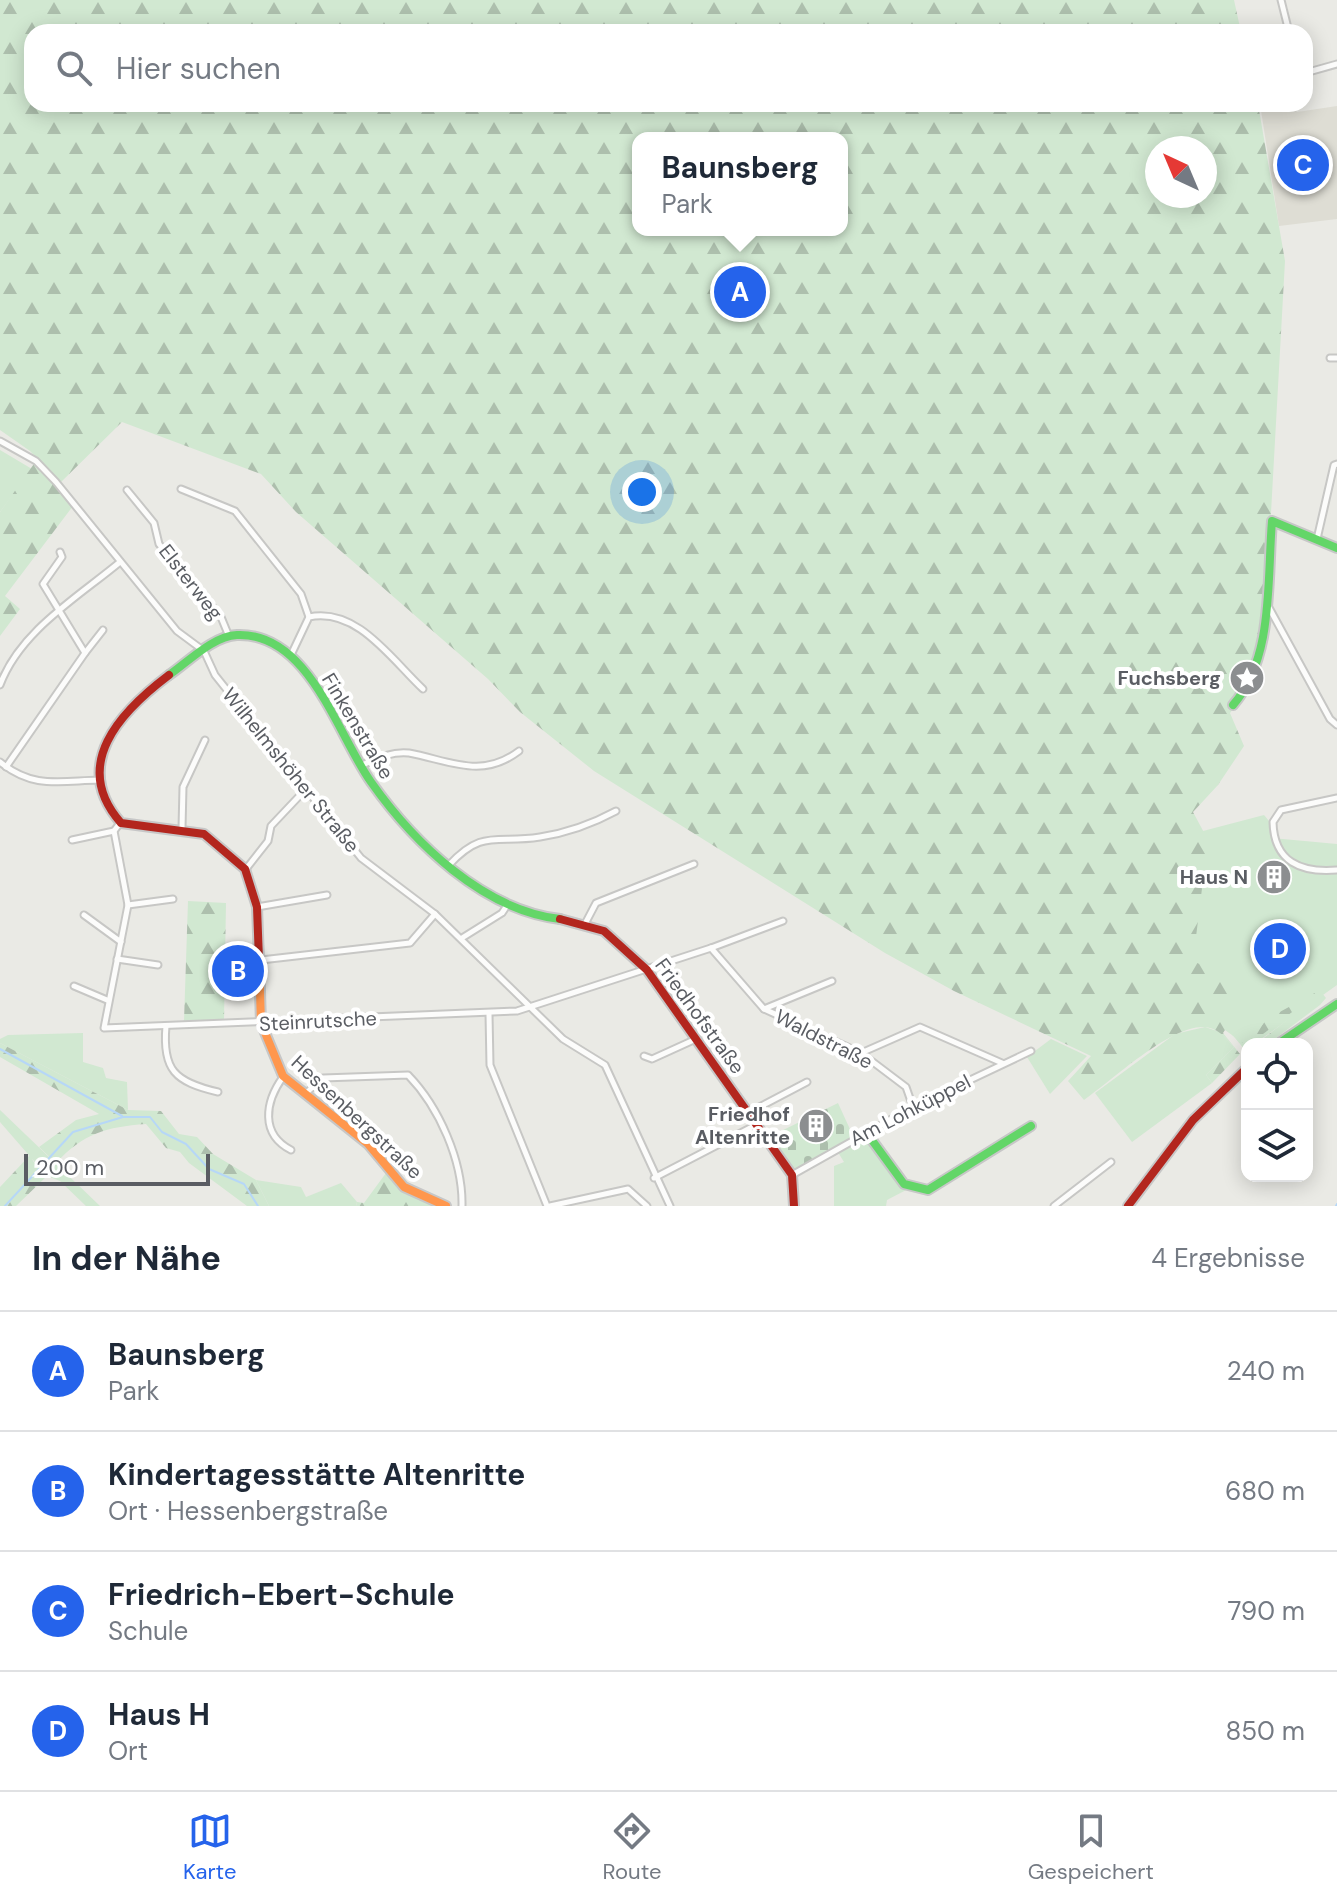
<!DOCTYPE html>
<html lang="de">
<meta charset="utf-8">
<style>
body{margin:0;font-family:"DM Sans",sans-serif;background:#f2f2f3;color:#1f2937}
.controls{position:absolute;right:24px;bottom:24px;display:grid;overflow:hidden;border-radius:16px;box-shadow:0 4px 20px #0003}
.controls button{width:72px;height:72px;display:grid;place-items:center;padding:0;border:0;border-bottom:2px solid #e0e1e3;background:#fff;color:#1f2937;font:40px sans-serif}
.compass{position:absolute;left:1145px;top:136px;width:72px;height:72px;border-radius:50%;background:#fff;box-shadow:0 4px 20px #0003;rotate:316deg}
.scale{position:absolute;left:24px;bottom:20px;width:186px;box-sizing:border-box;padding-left:8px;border:4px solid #5a5d63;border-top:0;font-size:22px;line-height:28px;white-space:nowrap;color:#5a5d63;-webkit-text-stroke:6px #fff;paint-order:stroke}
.you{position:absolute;left:642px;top:492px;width:28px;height:28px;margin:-20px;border:6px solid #fff;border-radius:50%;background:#1a73e8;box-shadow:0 0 0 12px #1a73e833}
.badge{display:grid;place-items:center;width:52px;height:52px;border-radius:50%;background:#2563eb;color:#fff;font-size:26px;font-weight:700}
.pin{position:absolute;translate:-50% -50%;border:4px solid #fff;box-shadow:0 2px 8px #0006}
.popup{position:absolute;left:632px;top:132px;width:216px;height:104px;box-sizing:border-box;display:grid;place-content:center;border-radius:16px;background:#fff;filter:drop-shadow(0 2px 6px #0005);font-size:26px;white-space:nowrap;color:#747a83}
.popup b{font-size:30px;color:#1f2937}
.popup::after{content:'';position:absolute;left:50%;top:100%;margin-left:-16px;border:16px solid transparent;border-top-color:#fff}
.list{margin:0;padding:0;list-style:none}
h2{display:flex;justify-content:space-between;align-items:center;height:104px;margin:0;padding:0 32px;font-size:34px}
h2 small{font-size:26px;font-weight:400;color:#747a83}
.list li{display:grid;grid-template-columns:52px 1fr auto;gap:24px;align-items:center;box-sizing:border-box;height:120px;padding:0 32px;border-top:2px solid #e0e1e3}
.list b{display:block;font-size:30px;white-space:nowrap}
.list p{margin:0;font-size:26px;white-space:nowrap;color:#747a83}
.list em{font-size:26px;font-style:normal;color:#747a83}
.icon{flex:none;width:44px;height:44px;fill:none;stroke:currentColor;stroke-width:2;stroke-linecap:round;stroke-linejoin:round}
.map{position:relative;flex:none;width:1337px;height:1206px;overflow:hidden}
.search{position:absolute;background:#fff;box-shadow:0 4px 20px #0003;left:24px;right:24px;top:24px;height:88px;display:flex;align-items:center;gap:20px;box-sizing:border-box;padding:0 28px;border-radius:24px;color:#747a83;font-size:30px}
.sheet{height:584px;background:#fff}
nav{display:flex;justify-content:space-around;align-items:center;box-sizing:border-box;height:112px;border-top:2px solid #e0e1e3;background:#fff;font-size:22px;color:#747a83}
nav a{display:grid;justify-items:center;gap:4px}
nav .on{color:#2563eb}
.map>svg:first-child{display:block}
.education{fill:#deddd4}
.green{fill:#d1e8d1}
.forest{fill:url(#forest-firs);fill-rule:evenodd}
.cemetery{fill:url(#cemetery-stones)}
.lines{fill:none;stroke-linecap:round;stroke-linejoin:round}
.stream{stroke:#b6d7f7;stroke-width:2}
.street-casing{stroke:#c7c7c5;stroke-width:9}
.fast-casing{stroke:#c7c7c7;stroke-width:12}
.slow-casing{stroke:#c7c7c7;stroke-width:12}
.jam-casing{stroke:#c7c7c7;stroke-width:12}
.street{stroke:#fcfcfb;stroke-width:5}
.fast{stroke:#63d668;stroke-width:8}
.slow{stroke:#ff974d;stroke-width:8}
.jam{stroke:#b3261e;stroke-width:8}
.labels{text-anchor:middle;stroke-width:8;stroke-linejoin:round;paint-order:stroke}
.street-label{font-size:20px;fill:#5a5d63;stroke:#fff}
.poi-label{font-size:20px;font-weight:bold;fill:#5a5d63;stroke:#fff;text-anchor:end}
</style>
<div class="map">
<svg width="1337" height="1206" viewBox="0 0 1337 1206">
<defs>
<pattern id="forest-firs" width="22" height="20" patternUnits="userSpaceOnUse" patternTransform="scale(2)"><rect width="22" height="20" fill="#d1e8d1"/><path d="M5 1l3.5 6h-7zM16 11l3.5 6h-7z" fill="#adbfad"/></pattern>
<pattern id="cemetery-stones" width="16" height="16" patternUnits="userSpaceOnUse" patternTransform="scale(2)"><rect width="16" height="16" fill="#d1e8d1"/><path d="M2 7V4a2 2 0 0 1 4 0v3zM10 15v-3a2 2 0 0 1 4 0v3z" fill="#adbfad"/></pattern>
</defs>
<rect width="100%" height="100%" fill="#eaeae5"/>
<path class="education" d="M1260,104h28l9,8 40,-6v113l-58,7z"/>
<g class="green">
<path d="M0,450l32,19 -32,43z"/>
<path d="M1264,815l5,6 3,17 65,6v141l-83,59h-7l-2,6 -79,-95 37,-124z"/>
<path d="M1205,1027l15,5 14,15 -28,28 6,8 -80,59 -37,-49 80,-59z"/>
<path d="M83,1033v29l20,6 3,10 21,4 1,28 -128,-67v-4l8,-4z"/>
<path d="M1051,1039l36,17 -37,38 -23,-37z"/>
<path d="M0,1110l100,96h-14l-26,-25 -13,-5 -47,-54z"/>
<path d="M866,1132l44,56 -23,12 -1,6h-52v-40l10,-4 -8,-13z"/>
<path d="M256,1180l45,7 5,10 35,-14 16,19 -1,4h-87z"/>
</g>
<g class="forest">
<path d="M0,0h1234l7,32h-1209v72h1226l27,157 -20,360 -19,71 -16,21 14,33 -26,39 -25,27 15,28 -15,121 28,13 13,13 -10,23 9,16 14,13 5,-1 15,-19 57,-31 -77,58 -22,-16 -2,3 17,21 -28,29 -6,-8 28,-28c-9,-10 -17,-20 -31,-20 -35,0 -89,52 -119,73l-16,-19 23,-25 -137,-65 -69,-38 -291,-182 -74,-59 -32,-33 -192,-167 -35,-38 -139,-52 -62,61 -30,-32 -30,-21zM638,138h204v92h-204zM1157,148h48v48h-48z"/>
<path d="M36,461l40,41 -71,94 15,13 -20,27v-124z"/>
<path d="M188,901l38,2 -2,118h-40z"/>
<path d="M1322,993l4,5 -6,7 -52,39h-12z"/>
<path d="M0,1043l128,67 33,1 18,23 18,3 16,17 43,26 13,26h-22l-58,-43 -9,-11 -14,-4 -20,-24c-40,3 -62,9 -90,39l-17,-16 37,-27 23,-6 -99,-57z"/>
<path d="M31,1154l2,7 14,15 -31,30h-16v-19z"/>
<path d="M386,1173l15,17 33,16h-78l1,-4 7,1z"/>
</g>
<path class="cemetery" d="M838,1103l16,35 -62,37 -25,-37z"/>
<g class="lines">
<g class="stream">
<path d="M0,1049l122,67"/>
<path d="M5,1206l68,-74 50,-15h27l12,15 24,12 23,25 35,15 14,22"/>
<path d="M1336,1206l1,-2"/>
</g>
<defs>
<g id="street">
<path d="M1281,0l8,32"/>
<path d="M1305,73l32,-9"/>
<path d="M1330,358h7"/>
<path d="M0,441l36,20 20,21 121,149 27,20 11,24 146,183 74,56 128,125 42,26 65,141"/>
<path d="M181,489l54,22 66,83 8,23"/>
<path d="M127,490l27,33 5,21 62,73 7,17"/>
<path d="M1317,539l17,-74 3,-1"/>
<path d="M1267,604l63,115 7,6"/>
<path d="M85,653l18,-23"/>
<path d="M291,655l18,-38c48,-10 82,42 114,72"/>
<path d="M0,685c20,-54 78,-88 120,-123"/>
<path d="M0,762c33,27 59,19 99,18"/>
<path d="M360,766c16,-7 31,-15 49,-13 39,7 72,27 110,-2"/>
<path d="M6,767l79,-114 -42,-69 19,-27 -2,-5"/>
<path d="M1337,798l-56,12 -8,12c1,40 28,51 64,48"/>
<path d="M120,823l-6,8 14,74 -24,123 413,-17 194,-63 72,-27"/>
<path d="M182,828l1,-41 22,-47"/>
<path d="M72,840l42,-9"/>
<path d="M449,865c34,-37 48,-21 91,-28 26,-4 52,-13 76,-26"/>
<path d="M246,869l22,-28 3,-15 34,-36"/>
<path d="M128,905l45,-6"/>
<path d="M257,907l70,-12"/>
<path d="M84,915l37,27"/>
<path d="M586,922l10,-19 98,-39"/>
<path d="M462,938l40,-25 6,-9"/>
<path d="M711,948l53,61 97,44 45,34 7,20"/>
<path d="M117,959l41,6"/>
<path d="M261,960l149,-17 25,-29"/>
<path d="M74,986l33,14"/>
<path d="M764,1009l68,-28"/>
<path d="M489,1014l1,51 57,141"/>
<path d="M166,1026c-4,44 9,56 52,66"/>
<path d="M861,1053l59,-26 82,36"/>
<path d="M644,1056l8,3 44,-20"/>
<path d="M283,1077c-18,25 -23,57 8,73"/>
<path d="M305,1094l18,-16 85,-3c31,32 55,86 54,131"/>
<path d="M750,1112l57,-30"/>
<path d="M792,1175l121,-68 118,-56"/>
<path d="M654,1178l102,-53"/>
<path d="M550,1206l78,-17 19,17"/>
<path d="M1054,1206l57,-44"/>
</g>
<g id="fast">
<path d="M169,675c19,-13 44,-39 68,-40 72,-3 101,101 134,147 43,61 112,128 189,137"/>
<path d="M1233,705c41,-47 34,-125 39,-184l65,27"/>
<path d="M1278,1044l59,-40"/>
<path d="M866,1132l38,52 24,6 103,-64"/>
</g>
<path id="slow" d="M259,960l2,63 22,53 85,68 36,43 42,19"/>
<g id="jam">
<path d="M169,675c-49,37 -99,90 -48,148l83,11 41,35 12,38 2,53"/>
<path d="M560,919l44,12 43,39 145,205 2,31"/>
<path d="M1128,1206l65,-86 54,-52"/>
</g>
</defs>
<use href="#street" class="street-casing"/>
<use href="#fast" class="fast-casing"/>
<use href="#slow" class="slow-casing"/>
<use href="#jam" class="jam-casing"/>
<use href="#street" class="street"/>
<use href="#fast" class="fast"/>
<use href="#slow" class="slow"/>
<use href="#jam" class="jam"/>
</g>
<defs>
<symbol id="sight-disc" viewBox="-11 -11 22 22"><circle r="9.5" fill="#8c8e90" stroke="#fff"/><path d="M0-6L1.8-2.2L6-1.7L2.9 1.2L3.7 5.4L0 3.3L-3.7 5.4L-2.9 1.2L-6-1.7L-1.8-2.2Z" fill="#fff"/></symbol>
<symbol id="building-disc" viewBox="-11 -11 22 22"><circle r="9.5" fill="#8c8e90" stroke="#fff"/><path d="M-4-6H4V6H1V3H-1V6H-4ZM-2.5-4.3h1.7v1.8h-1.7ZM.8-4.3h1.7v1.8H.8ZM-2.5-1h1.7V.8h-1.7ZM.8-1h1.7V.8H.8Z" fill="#fff"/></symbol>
</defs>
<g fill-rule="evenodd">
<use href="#sight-disc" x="1227" y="658" width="40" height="40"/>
<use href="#building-disc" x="1254" y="857" width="40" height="40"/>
<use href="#building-disc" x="796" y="1106" width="40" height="40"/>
</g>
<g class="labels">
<g class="street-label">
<text transform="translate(191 582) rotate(52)" y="7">Elsterweg</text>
<text transform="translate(358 726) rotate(59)" y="7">Finkenstraße</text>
<text transform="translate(291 770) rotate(51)" y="7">Wilhelmshöher Straße</text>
<text transform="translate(700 1016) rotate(54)" y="7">Friedhofstraße</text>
<text transform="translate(318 1021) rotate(-3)" y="7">Steinrutsche</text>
<text transform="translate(824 1039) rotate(27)" y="7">Waldstraße</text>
<text transform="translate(910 1110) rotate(-27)" y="7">Am Lohküppel</text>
<text transform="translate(357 1117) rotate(43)" y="7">Hessenbergstraße</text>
</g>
<g class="poi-label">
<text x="1221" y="685">Fuchsberg</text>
<text x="1248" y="884">Haus N</text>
<text x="790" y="1121">Friedhof<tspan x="790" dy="23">Altenritte</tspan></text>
</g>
</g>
</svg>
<div class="controls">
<button><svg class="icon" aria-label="locate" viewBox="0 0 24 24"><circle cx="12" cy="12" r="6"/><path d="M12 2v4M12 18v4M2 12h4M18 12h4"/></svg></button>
<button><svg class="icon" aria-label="layers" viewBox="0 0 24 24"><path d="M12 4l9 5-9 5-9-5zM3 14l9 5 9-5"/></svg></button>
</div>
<svg class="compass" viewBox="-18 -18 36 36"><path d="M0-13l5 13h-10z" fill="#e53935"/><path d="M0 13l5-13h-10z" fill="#747a83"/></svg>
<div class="scale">200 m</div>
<div class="you"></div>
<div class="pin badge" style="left:740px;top:292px">A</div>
<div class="popup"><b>Baunsberg</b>Park</div>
<div class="pin badge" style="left:238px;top:971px">B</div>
<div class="pin badge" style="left:1303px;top:165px">C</div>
<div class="pin badge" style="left:1280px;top:949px">D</div>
<div class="search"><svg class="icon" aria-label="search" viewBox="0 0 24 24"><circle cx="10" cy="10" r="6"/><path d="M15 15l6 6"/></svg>Hier suchen</div>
</div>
<section class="sheet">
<h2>In der Nähe<small>4 Ergebnisse</small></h2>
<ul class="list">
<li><span class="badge">A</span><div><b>Baunsberg</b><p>Park</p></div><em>240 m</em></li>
<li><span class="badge">B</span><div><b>Kindertagesstätte Altenritte</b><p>Ort · Hessenbergstraße</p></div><em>680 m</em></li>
<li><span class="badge">C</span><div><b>Friedrich-Ebert-Schule</b><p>Schule</p></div><em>790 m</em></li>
<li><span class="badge">D</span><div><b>Haus H</b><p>Ort</p></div><em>850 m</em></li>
</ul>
</section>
<nav>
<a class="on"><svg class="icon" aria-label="map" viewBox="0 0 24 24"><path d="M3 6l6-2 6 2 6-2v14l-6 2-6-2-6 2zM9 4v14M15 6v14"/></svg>Karte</a>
<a><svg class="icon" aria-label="directions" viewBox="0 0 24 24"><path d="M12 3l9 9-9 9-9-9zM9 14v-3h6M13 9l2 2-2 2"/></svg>Route</a>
<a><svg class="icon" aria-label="saved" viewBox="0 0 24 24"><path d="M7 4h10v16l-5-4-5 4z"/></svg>Gespeichert</a>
</nav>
